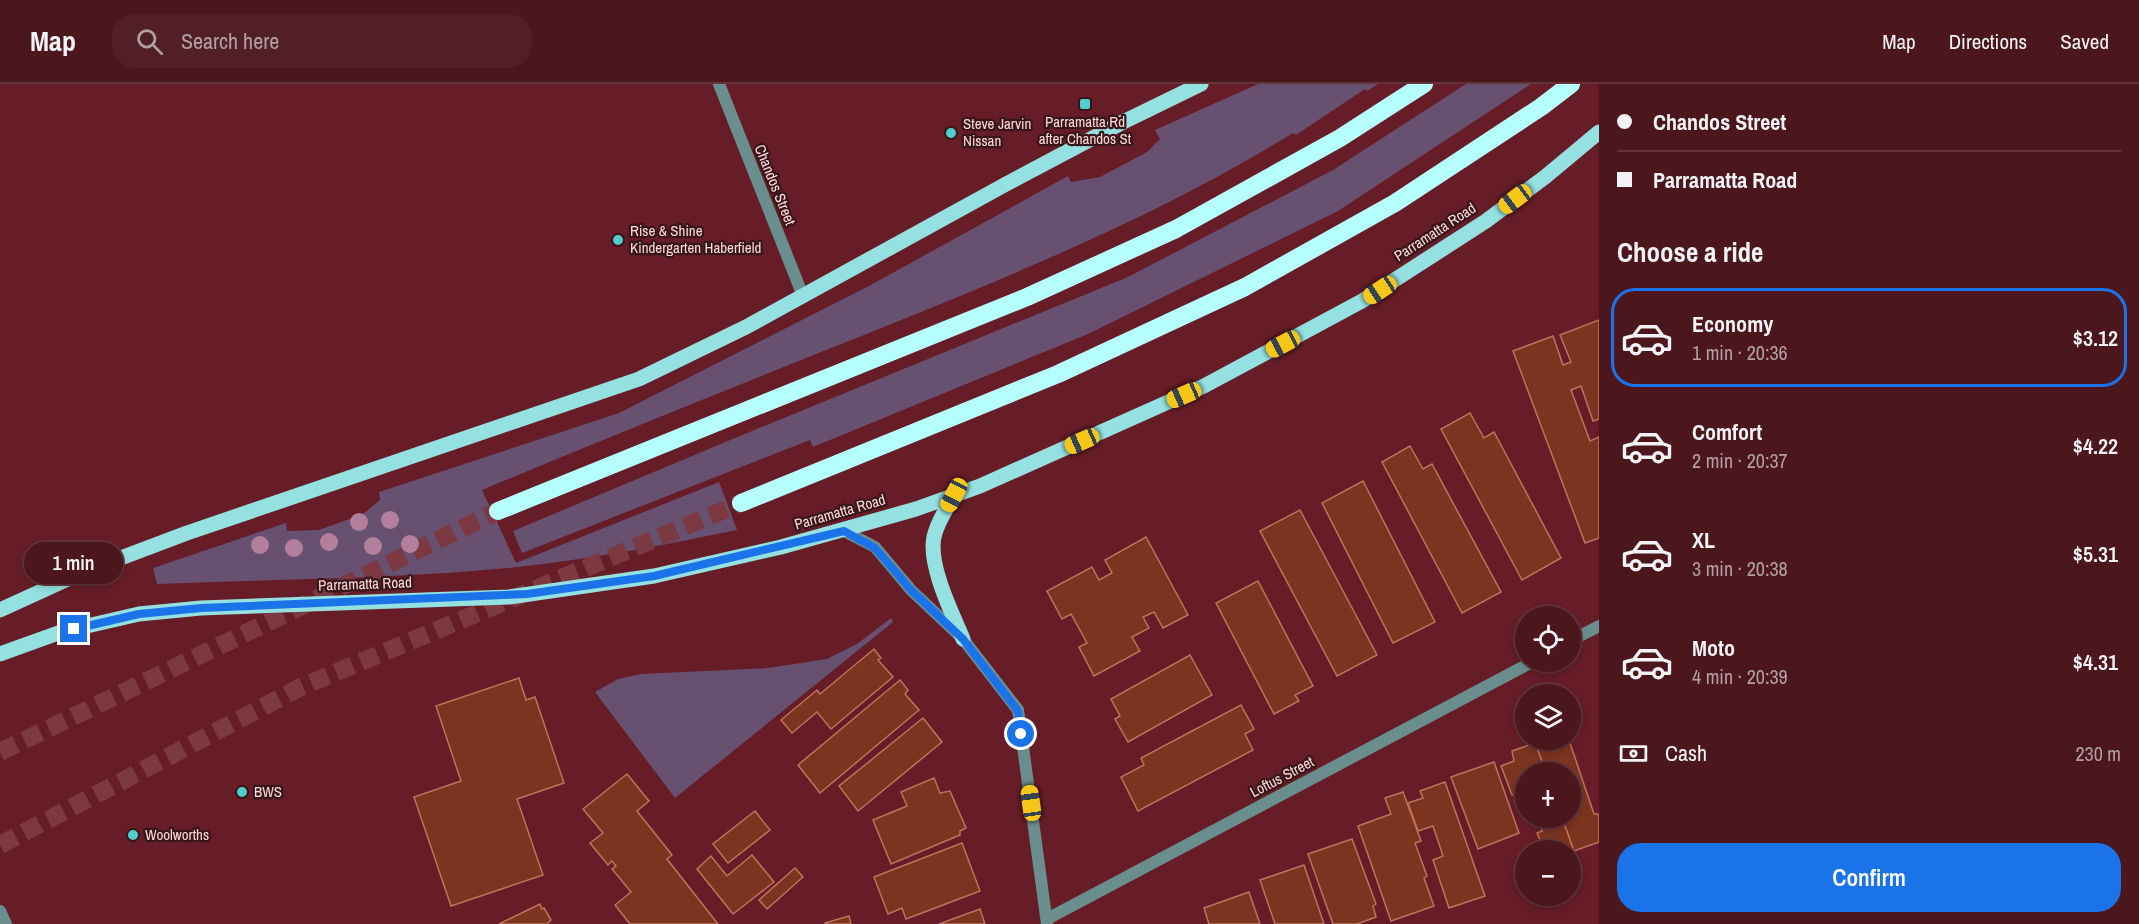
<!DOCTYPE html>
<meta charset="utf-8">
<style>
body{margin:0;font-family:"Archivo Narrow",sans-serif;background:#531f26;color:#f1f3f6;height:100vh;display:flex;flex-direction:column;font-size:22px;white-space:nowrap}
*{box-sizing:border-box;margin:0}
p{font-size:20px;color:#b29fa4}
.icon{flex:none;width:33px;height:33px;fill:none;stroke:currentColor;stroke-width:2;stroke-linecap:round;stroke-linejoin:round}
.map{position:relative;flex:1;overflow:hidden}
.sheet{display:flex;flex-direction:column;background:#4c161d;width:540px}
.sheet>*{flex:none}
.banner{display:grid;align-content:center;height:132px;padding:0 18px;background:#4c161d}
.fabs{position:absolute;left:1515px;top:522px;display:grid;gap:12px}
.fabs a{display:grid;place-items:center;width:66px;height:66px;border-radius:50%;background:#4c161d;box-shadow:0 3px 9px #0003,0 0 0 2px #63353b;font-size:30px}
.end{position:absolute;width:27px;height:27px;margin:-14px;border:8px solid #1a73e8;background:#fff;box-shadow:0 0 0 3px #fff}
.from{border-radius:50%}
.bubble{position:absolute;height:42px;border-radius:21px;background:#4c161d;box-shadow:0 3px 9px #0003,0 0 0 2px #63353b;font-size:20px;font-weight:600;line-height:42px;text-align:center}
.car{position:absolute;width:18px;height:36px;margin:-18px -9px;border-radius:8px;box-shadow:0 0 4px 2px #0007;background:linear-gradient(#f5c518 24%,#345 0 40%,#f5c518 0 76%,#345 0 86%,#f5c518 0)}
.banner b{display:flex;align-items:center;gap:21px;height:57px;font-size:22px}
.banner b+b{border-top:2px solid #63353b}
.banner i{width:15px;height:15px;background:#f1f3f6}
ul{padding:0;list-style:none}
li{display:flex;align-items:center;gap:18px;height:99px;margin:0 12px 9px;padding:0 6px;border:3px solid transparent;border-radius:24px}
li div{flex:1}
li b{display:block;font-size:22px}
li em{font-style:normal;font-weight:600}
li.on{border-color:#1a73e8}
li>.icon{width:54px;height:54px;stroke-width:1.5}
h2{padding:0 18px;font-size:27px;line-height:72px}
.pay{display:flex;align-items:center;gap:15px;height:66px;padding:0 18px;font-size:22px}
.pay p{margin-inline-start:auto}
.primary-button{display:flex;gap:12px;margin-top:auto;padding:12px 18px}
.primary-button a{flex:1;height:69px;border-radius:24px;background:#1a73e8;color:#fff;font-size:24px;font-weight:600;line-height:69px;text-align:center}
header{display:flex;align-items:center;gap:36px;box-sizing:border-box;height:84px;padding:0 30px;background:#4c161d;border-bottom:2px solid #63353b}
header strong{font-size:28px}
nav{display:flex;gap:33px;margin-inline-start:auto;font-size:21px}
.search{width:420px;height:54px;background:#531f26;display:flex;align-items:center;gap:15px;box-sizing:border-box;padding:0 21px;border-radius:24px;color:#b29fa4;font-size:22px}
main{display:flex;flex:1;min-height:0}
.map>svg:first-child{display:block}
.green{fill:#675070}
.building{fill:#7b3420;stroke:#c0725c;stroke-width:1.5}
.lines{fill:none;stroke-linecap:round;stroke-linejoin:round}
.motorway-tunnel{stroke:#7d3942;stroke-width:18;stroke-dasharray:18 9;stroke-linecap:butt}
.minor{stroke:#6a8e8e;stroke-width:12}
.tertiary{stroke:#6a8e8e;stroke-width:12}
.primary{stroke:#95e1e1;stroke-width:15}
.motorway{stroke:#b6fefe;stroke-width:18}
.tree{fill:#b27f9d}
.route{stroke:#1a73e8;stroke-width:8}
.poi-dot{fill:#52cdce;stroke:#371619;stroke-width:2}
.labels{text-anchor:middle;stroke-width:4.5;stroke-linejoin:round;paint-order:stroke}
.poi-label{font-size:15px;fill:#fed8d9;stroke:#371619;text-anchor:start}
.street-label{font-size:15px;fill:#fed8d9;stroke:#371619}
</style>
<header>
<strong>Map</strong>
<div class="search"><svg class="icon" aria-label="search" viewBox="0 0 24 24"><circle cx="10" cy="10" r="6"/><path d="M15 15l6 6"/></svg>Search here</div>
<nav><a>Map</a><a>Directions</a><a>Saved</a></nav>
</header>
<main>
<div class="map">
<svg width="1599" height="840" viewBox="0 0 1599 840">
<rect width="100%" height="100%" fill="#661d27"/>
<g class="green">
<path d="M1258 0H1378L1367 7 1365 5 1296 51 1293 49C1158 132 1011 192 864 251 736 302 609 353 482 406L516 479 719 398 737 446C664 461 591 475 517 483 398 495 277 495 157 500L153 484 286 439 287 447 319 446 363 430 380 416 379 408 619 329 869 202 1068 92 1071 98 1100 93 1147 68 1160 55 1155 46Z"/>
<path d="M1466 0H1531L1338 127 1088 250 813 363 810 356 522 469 513 447 735 354 1128 193 1333 86Z"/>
<path d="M891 534 893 538 675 714 595 608 618 595 641 590 768 584 827 575 857 560Z"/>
</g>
<g class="building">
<path d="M1599 236V335L1593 337 1581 302 1571 306 1590 357 1599 353V454L1585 459 1513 267 1553 252 1563 281 1571 278 1560 251Z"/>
<path d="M1470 329 1484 354 1494 348 1561 474 1522 496 1441 345Z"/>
<path d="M1410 362 1423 385 1432 380 1501 508 1462 529 1382 378Z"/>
<path d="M1363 397 1435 538 1393 559 1322 419Z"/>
<path d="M1300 426 1377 571 1337 592 1260 447Z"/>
<path d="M1146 453 1188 531 1163 544 1154 528 1143 533 1149 544 1132 553 1140 567 1094 592 1079 563 1087 559 1071 530 1062 535 1047 507 1092 483 1099 496 1112 489 1105 476Z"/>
<path d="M1258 497 1313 602 1295 611 1299 617 1274 630 1216 519Z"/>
<path d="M874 565 881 574 878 576 893 593 831 645 817 628 792 649 781 636 817 606 820 610Z"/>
<path d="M1190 571 1212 611 1128 658 1115 635 1120 632 1111 615Z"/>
<path d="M519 594 526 616 535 613 564 699 517 715 543 791 451 822 414 713 461 697 436 622Z"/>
<path d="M900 596 908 606 905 610 919 626 820 709 798 681Z"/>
<path d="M1241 621 1254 645 1245 650 1253 666 1138 727 1121 693 1144 681 1141 674Z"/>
<path d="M923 634 942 658 858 727 839 702Z"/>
<path d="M1543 656H1569L1594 730H1598L1599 734V758L1574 767 1562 734H1570V688H1546L1535 659Z"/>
<path d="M1535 659 1546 688H1526V706L1512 711 1501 682 1514 677 1512 667Z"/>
<path d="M1494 678 1519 749 1478 765 1451 693Z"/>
<path d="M627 690 649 717 637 727 672 771 667 775 718 840H630L615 821 631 808 612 785 616 782 612 777 608 781 590 759 603 749 583 725Z"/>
<path d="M934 694 940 709 950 707 966 744 960 747V751L891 780 873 736 907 722 901 708Z"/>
<path d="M1445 698 1485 812 1449 824 1433 776 1443 772 1433 742 1418 747 1408 719 1423 714 1420 707Z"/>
<path d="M1403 708 1421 757 1415 759 1427 792 1424 794 1434 822 1391 837 1358 742 1391 730 1385 714Z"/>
<path d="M755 727 770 746 728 779 713 760Z"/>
<path d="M1536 734H1562L1574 767 1544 766 1537 749 1542 747Z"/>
<path d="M1352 755 1376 820 1373 822 1376 833 1357 840H1333L1308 770Z"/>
<path d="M962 759 980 807 906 835 902 824 888 830 874 793Z"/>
<path d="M752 771 774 798 733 830 697 785 711 772 727 792Z"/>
<path d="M1304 781 1324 840H1275L1260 796Z"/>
<path d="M795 784 803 793 767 825 759 816Z"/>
<path d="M1249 808 1260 840H1209L1204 824Z"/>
<path d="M540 820 542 825 544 824 551 836 547 840H499Z"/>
<path d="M980 825 985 840H939Z"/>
<path d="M849 832 851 840H825V839Z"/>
</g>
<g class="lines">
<g class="motorway-tunnel">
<path d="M0 668 498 427"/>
<path d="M0 761 301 603 741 419"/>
</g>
<g class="minor">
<path d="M719 0 803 212"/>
<path d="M844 447 875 463 911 506 963 555 1018 626 1047 840"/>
<path d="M1570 557 1599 542"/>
<path d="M1047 835 1532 578"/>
</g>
<path class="tertiary" d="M0 827 6 840"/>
<g class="primary">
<path d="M954 411C947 424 937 438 934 453 928 481 952 529 963 555"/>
<path d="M0 526 81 489 187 449 639 295 746 243 1008 99 1123 38 1201 0"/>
<path d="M0 570 61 548 139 530 201 524 509 513 654 492 781 463 916 425 980 402 1204 302 1362 217 1486 137 1545 93 1599 48"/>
</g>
<g class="motorway">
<path d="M741 419 1058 290 1245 203 1395 119 1541 23 1571 0"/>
<path d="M498 427 1027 213 1176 145 1340 54 1424 0"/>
</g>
</g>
<g class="tree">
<circle cx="390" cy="436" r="9"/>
<circle cx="359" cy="438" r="9"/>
<circle cx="329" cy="458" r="9"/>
<circle cx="410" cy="460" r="9"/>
<circle cx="260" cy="461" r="9"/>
<circle cx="373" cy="462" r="9"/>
<circle cx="294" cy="464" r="9"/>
</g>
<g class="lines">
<path class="route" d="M74 545 139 530 201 524 527 510 654 492 844 447 875 464 911 506 963 555 1018 627 1021 650"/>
</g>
<g class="poi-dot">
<rect x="1079" y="14" width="12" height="12" rx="3"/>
<circle cx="951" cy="49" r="6"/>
<circle cx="618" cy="156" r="6"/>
<circle cx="242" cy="708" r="6"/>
<circle cx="133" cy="751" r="6"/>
</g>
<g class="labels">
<g class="poi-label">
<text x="1085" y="43" text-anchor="middle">Parramatta Rd<tspan x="1085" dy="17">after Chandos St</tspan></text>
<text x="963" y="45">Steve Jarvin<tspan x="963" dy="17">Nissan</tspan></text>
<text x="630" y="152">Rise &amp; Shine<tspan x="630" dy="17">Kindergarten Haberfield</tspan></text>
<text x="254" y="713">BWS</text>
<text x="145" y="756">Woolworths</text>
</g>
<g class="street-label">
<text transform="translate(775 101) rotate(68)" y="5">Chandos Street</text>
<text transform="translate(1435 148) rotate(-33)" y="5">Parramatta Road</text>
<text transform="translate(840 428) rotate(-16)" y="5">Parramatta Road</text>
<text transform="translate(365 500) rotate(-2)" y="5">Parramatta Road</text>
<text transform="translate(1282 693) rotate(-28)" y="5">Loftus Street</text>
</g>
</g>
</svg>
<div class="fabs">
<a><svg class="icon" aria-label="locate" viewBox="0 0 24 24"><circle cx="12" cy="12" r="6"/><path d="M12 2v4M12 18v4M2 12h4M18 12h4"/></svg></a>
<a><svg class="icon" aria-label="layers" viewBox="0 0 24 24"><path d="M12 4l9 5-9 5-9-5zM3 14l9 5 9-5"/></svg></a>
<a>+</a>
<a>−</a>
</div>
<i class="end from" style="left:1021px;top:650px"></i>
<i class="end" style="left:74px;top:545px"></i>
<div class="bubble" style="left:24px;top:458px;width:99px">1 min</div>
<i class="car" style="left:1515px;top:115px;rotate:233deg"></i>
<i class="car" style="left:1380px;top:206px;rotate:237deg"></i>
<i class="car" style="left:1283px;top:260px;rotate:242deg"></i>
<i class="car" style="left:1184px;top:311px;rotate:246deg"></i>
<i class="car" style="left:1082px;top:357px;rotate:246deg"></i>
<i class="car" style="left:954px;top:411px;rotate:208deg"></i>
<i class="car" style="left:1031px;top:719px;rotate:352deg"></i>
</div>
<section class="sheet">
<div class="banner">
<b><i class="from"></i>Chandos Street</b>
<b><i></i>Parramatta Road</b>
</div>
<h2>Choose a ride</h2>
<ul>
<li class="on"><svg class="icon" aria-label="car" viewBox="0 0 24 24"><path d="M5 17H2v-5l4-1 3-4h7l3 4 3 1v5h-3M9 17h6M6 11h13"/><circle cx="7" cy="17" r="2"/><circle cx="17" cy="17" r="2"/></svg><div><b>Economy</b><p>1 min · 20:36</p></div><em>$3.12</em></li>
<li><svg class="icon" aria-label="car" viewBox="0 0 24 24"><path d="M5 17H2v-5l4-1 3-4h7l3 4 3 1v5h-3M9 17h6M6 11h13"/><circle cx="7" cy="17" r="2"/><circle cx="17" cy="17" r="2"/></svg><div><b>Comfort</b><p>2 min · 20:37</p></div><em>$4.22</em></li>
<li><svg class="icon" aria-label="car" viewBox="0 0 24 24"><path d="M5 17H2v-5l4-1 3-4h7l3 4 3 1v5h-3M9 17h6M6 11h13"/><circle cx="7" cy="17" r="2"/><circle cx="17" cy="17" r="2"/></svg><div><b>XL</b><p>3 min · 20:38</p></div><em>$5.31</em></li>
<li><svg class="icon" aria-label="car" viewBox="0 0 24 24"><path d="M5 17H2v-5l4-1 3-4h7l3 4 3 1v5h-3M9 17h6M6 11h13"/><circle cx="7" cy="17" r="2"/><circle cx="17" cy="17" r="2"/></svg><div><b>Moto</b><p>4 min · 20:39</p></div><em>$4.31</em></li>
</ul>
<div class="pay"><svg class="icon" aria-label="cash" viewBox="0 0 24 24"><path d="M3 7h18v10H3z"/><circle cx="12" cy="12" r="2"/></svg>Cash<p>230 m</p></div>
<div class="primary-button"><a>Confirm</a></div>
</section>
</main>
